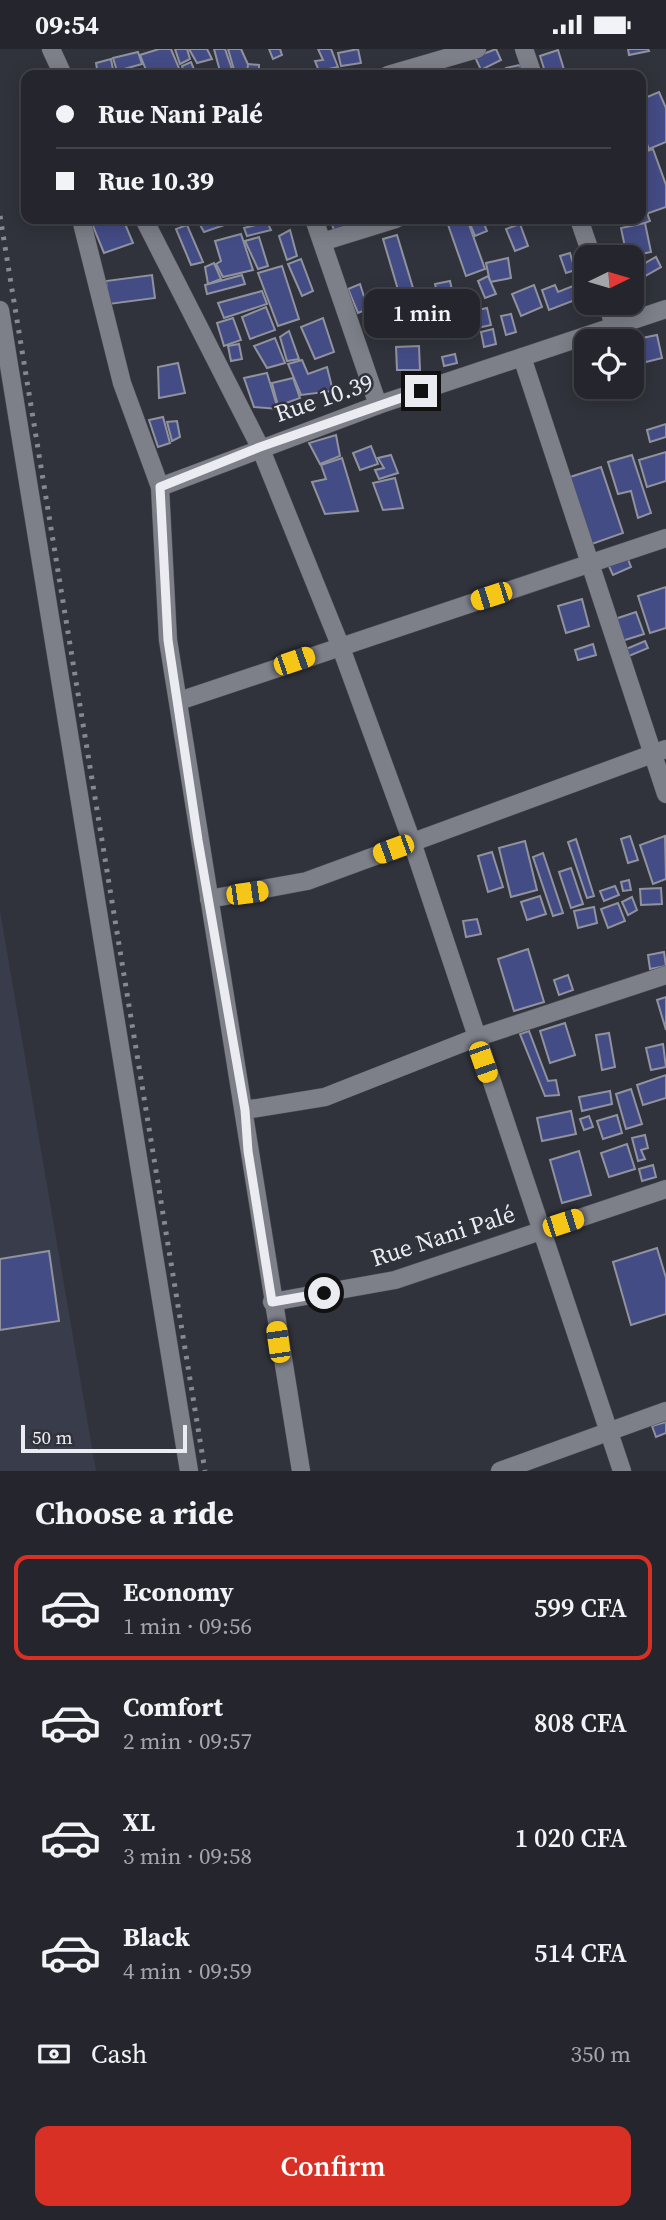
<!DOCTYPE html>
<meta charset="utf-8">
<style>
body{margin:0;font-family:"Source Serif 4",serif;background:#313239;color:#f1f3f6;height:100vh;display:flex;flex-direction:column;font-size:26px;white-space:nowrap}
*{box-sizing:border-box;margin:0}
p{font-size:23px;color:#a3a5aa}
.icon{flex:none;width:38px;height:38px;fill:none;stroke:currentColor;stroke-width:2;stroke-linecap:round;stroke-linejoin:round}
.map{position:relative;height:1422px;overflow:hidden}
.details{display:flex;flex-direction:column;background:#25262d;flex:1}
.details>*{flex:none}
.guide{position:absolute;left:21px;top:21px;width:625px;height:154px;border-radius:14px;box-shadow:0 4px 18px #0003,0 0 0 2px #424349;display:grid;align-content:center;height:154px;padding:0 35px;background:#25262d}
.needle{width:46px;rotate:85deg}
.fabs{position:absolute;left:574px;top:196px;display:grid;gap:14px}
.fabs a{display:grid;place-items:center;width:70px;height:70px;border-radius:14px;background:#25262d;box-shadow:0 4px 18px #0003,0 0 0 2px #424349;font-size:35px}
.scale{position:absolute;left:21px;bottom:18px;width:166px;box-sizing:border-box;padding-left:7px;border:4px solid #ebecf2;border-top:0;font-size:19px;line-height:24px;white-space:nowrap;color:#ebecf2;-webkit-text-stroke:5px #31333c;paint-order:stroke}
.end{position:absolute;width:32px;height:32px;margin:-16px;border:9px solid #ebecf2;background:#111;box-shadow:0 0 0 4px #111}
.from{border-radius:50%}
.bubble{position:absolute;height:49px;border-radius:14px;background:#25262d;box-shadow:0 4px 18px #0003,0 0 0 2px #424349;font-size:23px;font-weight:600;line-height:49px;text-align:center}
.car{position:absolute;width:21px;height:42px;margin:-21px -10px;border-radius:9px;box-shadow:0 0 5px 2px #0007;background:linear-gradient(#f5c518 24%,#345 0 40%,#f5c518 0 76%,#345 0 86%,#f5c518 0)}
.guide b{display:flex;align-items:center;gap:24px;height:66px;font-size:26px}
.guide b+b{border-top:2px solid #424349}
.guide i{width:18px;height:18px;background:#f1f3f6}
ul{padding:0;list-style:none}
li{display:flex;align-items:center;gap:21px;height:105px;margin:0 14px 10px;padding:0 21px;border:4px solid transparent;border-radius:14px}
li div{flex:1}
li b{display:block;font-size:26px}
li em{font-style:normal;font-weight:600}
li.on{border-color:#d93025}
li>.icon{width:63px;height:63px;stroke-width:1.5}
h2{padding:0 35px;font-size:32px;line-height:84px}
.pay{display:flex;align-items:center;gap:18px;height:77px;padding:0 35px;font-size:26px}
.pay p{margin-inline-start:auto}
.cta{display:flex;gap:14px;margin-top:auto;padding:14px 35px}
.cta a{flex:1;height:80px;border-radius:14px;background:#d93025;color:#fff;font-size:28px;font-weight:600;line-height:80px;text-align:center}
.status{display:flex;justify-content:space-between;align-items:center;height:49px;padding:0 35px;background:#25262d;direction:ltr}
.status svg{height:19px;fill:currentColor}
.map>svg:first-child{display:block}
.built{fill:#393c4b}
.building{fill:#444c86;stroke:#90939d;stroke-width:2}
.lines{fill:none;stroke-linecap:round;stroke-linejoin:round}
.minor-casing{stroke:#505159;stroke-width:19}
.minor{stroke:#7d7f89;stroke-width:18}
.rail{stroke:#878990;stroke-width:5;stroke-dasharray:3.5 7;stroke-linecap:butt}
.route{stroke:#ebecf2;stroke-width:9}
.labels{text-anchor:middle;stroke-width:5;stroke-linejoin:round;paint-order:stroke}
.street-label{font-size:24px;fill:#ebecf2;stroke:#31333c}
</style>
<div class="status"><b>09:54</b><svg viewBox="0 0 49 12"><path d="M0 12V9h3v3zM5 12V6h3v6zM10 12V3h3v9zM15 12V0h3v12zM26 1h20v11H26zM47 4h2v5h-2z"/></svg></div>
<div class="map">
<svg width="666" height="1422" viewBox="0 0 666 1422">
<rect width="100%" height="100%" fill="#31333c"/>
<path class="built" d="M0 862 96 1422H0Z"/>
<g class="building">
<path d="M159 0H171L181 24 148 26 140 6Z"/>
<path d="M175 0H187L190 10 180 15Z"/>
<path d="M189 0H207L212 10 197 14Z"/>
<path d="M214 0H225L234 26H221Z"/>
<path d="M228 0H241L251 22 235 24Z"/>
<path d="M269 0H280L282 6 273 10Z"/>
<path d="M318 0H331L338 18 319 22 315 12 323 11Z"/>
<path d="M358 0 361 14 341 17 338 4Z"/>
<path d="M496 0 501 11 481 21 475 8Z"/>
<path d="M628 0H648L649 2 629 6Z"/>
<path d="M558 1 565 24 546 26 540 7Z"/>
<path d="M138 3 142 15 117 22 113 9Z"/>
<path d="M111 10 114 26H98L96 14Z"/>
<path d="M191 13 196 25 184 26 182 17Z"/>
<path d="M248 15 259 16V26H247Z"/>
<path d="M520 16 523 26H508L506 19Z"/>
<path d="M659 43 666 59V93L649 100 640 79V51Z"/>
<path d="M653 100 666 136V158L646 165 640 148V104Z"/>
<path d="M640 145 650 172 630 180 626 170H640Z"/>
<path d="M90 170H123L133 194 104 204Z"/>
<path d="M205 170H239V171L204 183 198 172Z"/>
<path d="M330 170H357L358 174 334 181Z"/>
<path d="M446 170H467L485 220 466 227Z"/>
<path d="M468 170H482L487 182 475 187Z"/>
<path d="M267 173 271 181 247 187 244 179Z"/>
<path d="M645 174 651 203 627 208 621 179Z"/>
<path d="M520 175 528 197 515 202 506 180Z"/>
<path d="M187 176 203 213 191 216 176 180Z"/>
<path d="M290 181 297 207 287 211 279 187Z"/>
<path d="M241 185 253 221 223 228 216 215 221 212 215 192Z"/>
<path d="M397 186 413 239 399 244 383 190Z"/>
<path d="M259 188 268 217 258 220 245 192Z"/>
<path d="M617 197 620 208H606L604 200Z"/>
<path d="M570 204 575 221 566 224 560 207Z"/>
<path d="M656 208 661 218 638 231 633 221Z"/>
<path d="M508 209 511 229 490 233 486 214Z"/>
<path d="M301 210 313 242 302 247 288 215Z"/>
<path d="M214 214 221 230 208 235 205 218Z"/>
<path d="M282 217 299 270 278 277 258 224Z"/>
<path d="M152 226 155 249 109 255 106 232Z"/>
<path d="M242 226 245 235 207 245 205 236Z"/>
<path d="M488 227 496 245 485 249 478 232Z"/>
<path d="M450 232 455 254 440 257 435 235Z"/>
<path d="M360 235 368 260 358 264 348 240Z"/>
<path d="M578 235 583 248 549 261 542 241 555 236 558 243Z"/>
<path d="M534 236 542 258 521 267 512 245Z"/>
<path d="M262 242 267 255 224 269 218 254Z"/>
<path d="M423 252 429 270 417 275 410 257Z"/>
<path d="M404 255 412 274 398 280 390 261Z"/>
<path d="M266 258 275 281 250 290 242 268Z"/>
<path d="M487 259 491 276 468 281 465 264Z"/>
<path d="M461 264 468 286 456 290 448 268Z"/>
<path d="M511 265 516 283 506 286 501 267Z"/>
<path d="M233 269 241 291 224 297 217 274Z"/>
<path d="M323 269 334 303 315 310 301 278Z"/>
<path d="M493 280 496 295 484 298 481 283Z"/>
<path d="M289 282 299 310 287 312 280 288Z"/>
<path d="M657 286 662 309 642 314 637 290Z"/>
<path d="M275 289 285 314 267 319 254 297Z"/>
<path d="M239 295 242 310 231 312 228 297Z"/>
<path d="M419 297 420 321H397L396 298Z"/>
<path d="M455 305 457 314 444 317 442 308Z"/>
<path d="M302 311 308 325 327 318 333 342 301 346 288 315Z"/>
<path d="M178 314 185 344 159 349 158 318Z"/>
<path d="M267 324 278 360 254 358 244 329Z"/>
<path d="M293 329 300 349 278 357 272 334Z"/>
<path d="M163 368 170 394 158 398 149 371Z"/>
<path d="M177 372 180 388 172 392 167 373Z"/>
<path d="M666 375V388L650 393 647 381Z"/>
<path d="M336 386 340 407 320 415 309 394Z"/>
<path d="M371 397 378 415 360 421 353 404Z"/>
<path d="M666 403V432L647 438 639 411Z"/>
<path d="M391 406 398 424 379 430 375 421 384 419 378 409Z"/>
<path d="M632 406 651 464 638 469 631 442 618 445 608 413Z"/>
<path d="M342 409 358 462 325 465 312 433 326 430 321 416Z"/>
<path d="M601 418 623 484 589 496 567 429Z"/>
<path d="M395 429 403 459 383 461 373 434Z"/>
<path d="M626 505 631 518 613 526 607 513Z"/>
<path d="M666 538V579L650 584 638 547Z"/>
<path d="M582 550 589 577 566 584 558 557Z"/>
<path d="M636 563 644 585 622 592 615 570Z"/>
<path d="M645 592 648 599 629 607 626 600Z"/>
<path d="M593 595 596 606 578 611 575 601Z"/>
<path d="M630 787 638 811 628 814 621 790Z"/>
<path d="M665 787 666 830 653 835 640 796Z"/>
<path d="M576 790 594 847 587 849 568 793Z"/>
<path d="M525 792 537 841 511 848 499 799Z"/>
<path d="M492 803 503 838 488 843 478 807Z"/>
<path d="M543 804 563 864 553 867 533 808Z"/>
<path d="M571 819 583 855 571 859 559 823Z"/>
<path d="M629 831 631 841 623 842 621 833Z"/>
<path d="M615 837 619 846 604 852 600 842Z"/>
<path d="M661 839 662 855 641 856 640 840Z"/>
<path d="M540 847 546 865 527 871 521 853Z"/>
<path d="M632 848 637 861 628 866 622 853Z"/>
<path d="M618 854 625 872 608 879 601 860Z"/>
<path d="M594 858 597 874 578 879 574 862Z"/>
<path d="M477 870 481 885 466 888 463 872Z"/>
<path d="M528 900 544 953 514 962 498 910Z"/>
<path d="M664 903 666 917 650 920 648 906Z"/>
<path d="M568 926 573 941 559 946 554 931Z"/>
<path d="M666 948V981L657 951Z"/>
<path d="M565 974 575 1006 550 1014 540 982Z"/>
<path d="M529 982 548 1032 556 1031 559 1046 545 1047 520 985Z"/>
<path d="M609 984 615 1018 602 1021 596 986Z"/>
<path d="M663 995 666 1018 651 1021 646 999Z"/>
<path d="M666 1026V1049L643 1056 637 1036Z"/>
<path d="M631 1040 642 1075 626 1080 616 1045Z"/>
<path d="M610 1042 612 1055 582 1062 579 1048Z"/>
<path d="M571 1062 576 1085 542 1092 537 1069Z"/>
<path d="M617 1066 622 1084 603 1090 597 1072Z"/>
<path d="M589 1067 593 1078 584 1081 580 1070Z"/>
<path d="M645 1086 648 1099 641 1101 645 1110 638 1112 632 1089Z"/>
<path d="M627 1095 635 1120 609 1128 601 1104Z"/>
<path d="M579 1102 591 1146 562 1154 550 1111Z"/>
<path d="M653 1116 656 1128 642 1132 639 1120Z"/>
<path d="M657 1199 666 1229V1265L631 1276 613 1213Z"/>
<path d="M49 1202 59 1272 0 1281V1210Z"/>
<path d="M666 1373V1384L656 1388 652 1377Z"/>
</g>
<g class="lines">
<defs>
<g id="minor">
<path d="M51 0 63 26"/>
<path d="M524 0 533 26"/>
<path d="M388 26 477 0"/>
<path d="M81 170 122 334 160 438 168 591 301 1422"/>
<path d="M144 170 260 398 340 596 412 793 622 1422"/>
<path d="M314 170 378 356"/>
<path d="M579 170 592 208"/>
<path d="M322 193 396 170"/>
<path d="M607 254 614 277"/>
<path d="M0 261 189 1422"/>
<path d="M522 308 666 745"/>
<path d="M160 438 378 356 666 260"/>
<path d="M179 652 666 489"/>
<path d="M209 850 307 832 666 700"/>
<path d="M245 1061 325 1048 475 989 666 926"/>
<path d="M272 1253 395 1231 666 1140"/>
<path d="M500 1422 666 1362"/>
</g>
</defs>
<use href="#minor" class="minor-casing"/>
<use href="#minor" class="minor"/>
<path class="rail" d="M0 167 205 1422"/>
</g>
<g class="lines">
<path class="route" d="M324 1244 272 1253 248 1102 245 1061 198 791 168 591 160 438 260 398 421 342"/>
</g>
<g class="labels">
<g class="street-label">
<text transform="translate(324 349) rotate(-19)" y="8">Rue 10.39</text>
<text transform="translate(443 1187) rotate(-18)" y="8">Rue Nani Palé</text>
</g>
</g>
</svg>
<div class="fabs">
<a><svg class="needle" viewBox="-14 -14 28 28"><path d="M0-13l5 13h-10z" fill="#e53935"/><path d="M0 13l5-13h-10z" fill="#a3a5aa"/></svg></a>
<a><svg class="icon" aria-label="locate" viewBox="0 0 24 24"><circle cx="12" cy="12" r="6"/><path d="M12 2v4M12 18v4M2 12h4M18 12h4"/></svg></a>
</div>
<div class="scale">50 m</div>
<i class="end from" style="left:324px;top:1244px"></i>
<i class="end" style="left:421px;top:342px"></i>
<div class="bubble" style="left:364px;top:240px;width:116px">1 min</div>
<i class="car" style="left:491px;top:547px;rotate:252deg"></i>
<i class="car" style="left:294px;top:612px;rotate:71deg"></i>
<i class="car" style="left:393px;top:800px;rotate:250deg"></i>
<i class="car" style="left:247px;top:844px;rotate:82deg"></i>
<i class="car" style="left:483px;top:1013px;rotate:161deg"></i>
<i class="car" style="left:563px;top:1174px;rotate:72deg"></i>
<i class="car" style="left:278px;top:1293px;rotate:352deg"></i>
<div class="guide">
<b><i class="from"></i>Rue Nani Palé</b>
<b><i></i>Rue 10.39</b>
</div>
</div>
<section class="details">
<h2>Choose a ride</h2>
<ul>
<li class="on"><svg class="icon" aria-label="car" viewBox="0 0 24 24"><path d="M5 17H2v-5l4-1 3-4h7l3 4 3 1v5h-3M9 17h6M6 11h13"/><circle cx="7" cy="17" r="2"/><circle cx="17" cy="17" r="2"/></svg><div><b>Economy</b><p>1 min · 09:56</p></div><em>599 CFA</em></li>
<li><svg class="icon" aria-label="car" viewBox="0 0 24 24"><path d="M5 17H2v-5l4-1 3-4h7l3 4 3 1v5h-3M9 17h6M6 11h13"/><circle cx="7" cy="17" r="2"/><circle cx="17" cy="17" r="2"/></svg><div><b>Comfort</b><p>2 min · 09:57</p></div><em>808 CFA</em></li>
<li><svg class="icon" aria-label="car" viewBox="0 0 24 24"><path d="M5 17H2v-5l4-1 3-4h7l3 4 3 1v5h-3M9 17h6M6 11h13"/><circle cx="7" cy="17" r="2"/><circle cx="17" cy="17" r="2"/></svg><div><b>XL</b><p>3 min · 09:58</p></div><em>1 020 CFA</em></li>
<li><svg class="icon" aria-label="car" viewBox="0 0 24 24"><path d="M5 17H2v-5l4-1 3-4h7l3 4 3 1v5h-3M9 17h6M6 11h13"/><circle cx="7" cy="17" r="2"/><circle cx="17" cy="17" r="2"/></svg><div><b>Black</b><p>4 min · 09:59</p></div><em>514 CFA</em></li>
</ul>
<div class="pay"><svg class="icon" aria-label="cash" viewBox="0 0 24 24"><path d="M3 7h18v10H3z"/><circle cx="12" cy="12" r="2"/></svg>Cash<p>350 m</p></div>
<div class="cta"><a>Confirm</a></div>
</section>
